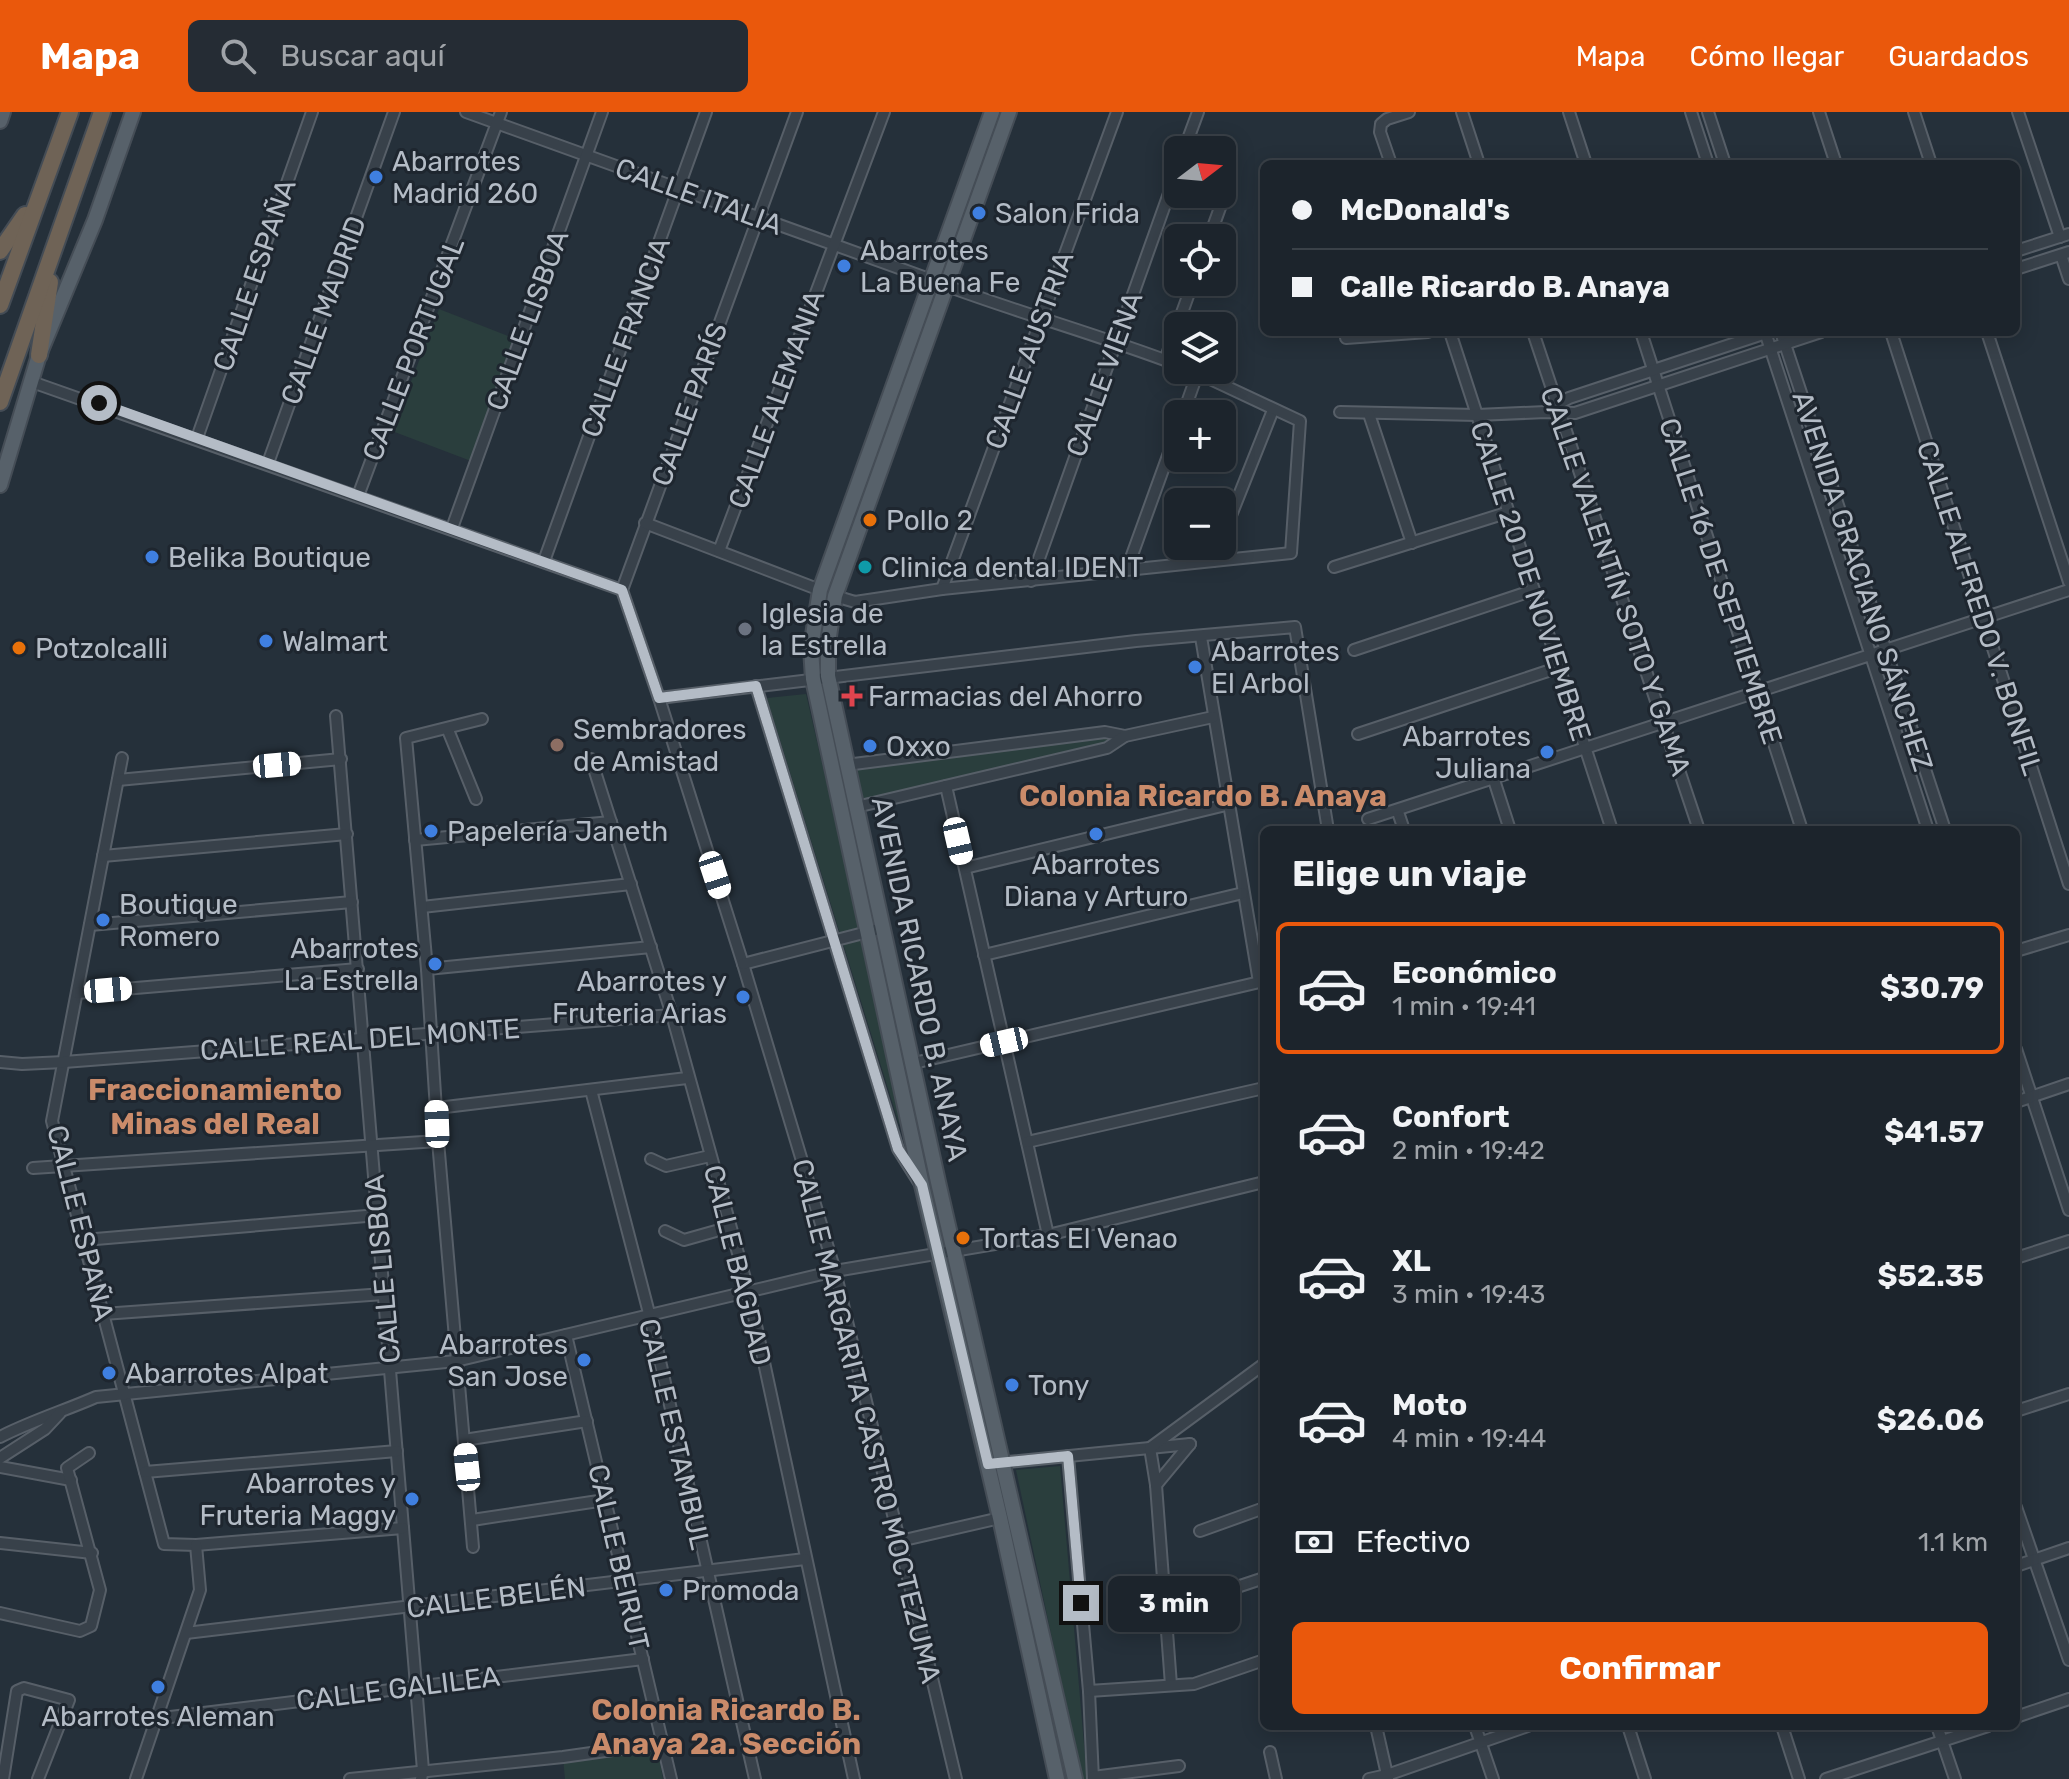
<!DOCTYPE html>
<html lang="es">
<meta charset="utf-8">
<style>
body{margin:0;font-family:Rubik,sans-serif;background:#252c34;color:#f1f3f6;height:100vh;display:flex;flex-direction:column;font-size:30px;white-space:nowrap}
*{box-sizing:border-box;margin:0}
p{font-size:26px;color:#a0a4a9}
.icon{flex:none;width:44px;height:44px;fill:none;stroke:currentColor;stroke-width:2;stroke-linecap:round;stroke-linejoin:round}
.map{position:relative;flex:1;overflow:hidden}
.details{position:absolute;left:1260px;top:714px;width:760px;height:904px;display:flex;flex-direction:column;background:#1c242c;border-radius:12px;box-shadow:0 4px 20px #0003,0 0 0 2px #3a4148}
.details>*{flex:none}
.guide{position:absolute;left:1260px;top:48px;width:760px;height:176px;border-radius:12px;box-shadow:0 4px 20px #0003,0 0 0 2px #3a4148;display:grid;align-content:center;height:176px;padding:0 32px;background:#1c242c}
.needle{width:52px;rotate:74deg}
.fabs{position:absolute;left:1164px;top:24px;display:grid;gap:16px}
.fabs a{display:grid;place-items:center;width:72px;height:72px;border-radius:12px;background:#1c242c;box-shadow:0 4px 20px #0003,0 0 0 2px #3a4148;font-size:40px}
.end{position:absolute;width:36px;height:36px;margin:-18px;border:10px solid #b4bcc6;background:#111;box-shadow:0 0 0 4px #111}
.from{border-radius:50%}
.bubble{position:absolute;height:56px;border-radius:12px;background:#1c242c;box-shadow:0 4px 20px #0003,0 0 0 2px #3a4148;font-size:26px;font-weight:700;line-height:56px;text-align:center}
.car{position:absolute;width:24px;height:48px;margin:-24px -12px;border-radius:10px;box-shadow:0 0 6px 2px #0007;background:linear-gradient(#fff 24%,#345 0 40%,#fff 0 76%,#345 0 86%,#fff 0)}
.guide b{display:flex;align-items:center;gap:28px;height:76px;font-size:30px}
.guide b+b{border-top:2px solid #3a4148}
.guide i{width:20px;height:20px;background:#f1f3f6}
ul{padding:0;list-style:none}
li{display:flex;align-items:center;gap:24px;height:132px;margin:0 16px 12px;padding:0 16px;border:4px solid transparent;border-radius:12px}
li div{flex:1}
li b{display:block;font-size:30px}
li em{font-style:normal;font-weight:700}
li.active{border-color:#ea580c}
li>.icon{width:72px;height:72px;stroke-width:1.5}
h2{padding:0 32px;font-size:36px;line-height:96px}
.pay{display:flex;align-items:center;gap:20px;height:88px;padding:0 32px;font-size:30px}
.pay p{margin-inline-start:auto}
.action{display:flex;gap:16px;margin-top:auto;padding:16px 32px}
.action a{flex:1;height:92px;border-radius:12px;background:#ea580c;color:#fff;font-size:32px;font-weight:700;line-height:92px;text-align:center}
header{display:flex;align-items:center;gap:48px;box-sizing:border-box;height:112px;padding:0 40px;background:#ea580c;color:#fff}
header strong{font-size:38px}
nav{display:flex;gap:44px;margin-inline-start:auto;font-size:28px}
.search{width:560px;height:72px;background:#252c34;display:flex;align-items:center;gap:20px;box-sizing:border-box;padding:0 28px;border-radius:12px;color:#a0a4a9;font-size:30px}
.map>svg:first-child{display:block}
.green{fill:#2a3e3d}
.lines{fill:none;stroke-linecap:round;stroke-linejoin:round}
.minor-casing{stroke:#575f68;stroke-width:14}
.major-casing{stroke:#454d56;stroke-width:18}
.highway-casing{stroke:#444c55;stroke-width:20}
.minor{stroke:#38414a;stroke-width:10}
.major{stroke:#57616a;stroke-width:14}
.highway{stroke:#6f6356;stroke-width:16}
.route{stroke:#b4bcc6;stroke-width:10}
.shop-dot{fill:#3f7fe0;stroke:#1e262f;stroke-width:3}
.food-dot{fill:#e8710a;stroke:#1e262f;stroke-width:3}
.culture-dot{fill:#0f9aa8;stroke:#1e262f;stroke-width:3}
.worship-dot{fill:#6b7280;stroke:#1e262f;stroke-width:3}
.health-dot{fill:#e0444e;stroke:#1e262f;stroke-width:3}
.education-dot{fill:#8d6e63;stroke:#1e262f;stroke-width:3}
.labels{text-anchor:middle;stroke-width:6;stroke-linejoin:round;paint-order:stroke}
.poi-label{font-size:28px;fill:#b4bcc6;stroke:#1e262f;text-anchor:start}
.street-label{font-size:28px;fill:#b4bcc6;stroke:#1e262f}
.neighbourhood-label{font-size:30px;font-weight:bold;fill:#ca8b6a;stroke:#1e262f}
</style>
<header>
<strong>Mapa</strong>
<div class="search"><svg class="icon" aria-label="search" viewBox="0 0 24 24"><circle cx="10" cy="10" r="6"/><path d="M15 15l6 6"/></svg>Buscar aquí</div>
<nav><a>Mapa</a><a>Cómo llegar</a><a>Guardados</a></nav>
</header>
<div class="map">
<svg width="2069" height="1667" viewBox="0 0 2069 1667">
<rect width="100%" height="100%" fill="#25303a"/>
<g class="green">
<path d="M439 197 513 226 471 349 392 319Z"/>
<path d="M806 582 905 1010 899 1012 767 586Z"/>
<path d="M1106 624 1110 629 1107 632 864 688 855 655Z"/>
<path d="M1060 1354 1087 1667H1082L1016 1358Z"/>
<path d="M657 1633 663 1667H565L563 1646Z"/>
</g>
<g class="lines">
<defs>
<g id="minor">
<path d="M466 0 932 168"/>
<path d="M797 0 622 478 659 586 743 852 835 1159 956 1667"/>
<path d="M1462 0 1479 52"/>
<path d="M1569 0 1586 52"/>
<path d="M1691 0 1708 52"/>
<path d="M1708 0 1725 52"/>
<path d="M1819 0 1836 52"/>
<path d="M1914 0 1931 52"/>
<path d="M2018 0 2060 125"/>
<path d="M1184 38 1198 0"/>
<path d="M1391 52 1380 20 1381 12 1387 7 1409 0"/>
<path d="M1209 126 1221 93"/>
<path d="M2016 139 2069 122"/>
<path d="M2061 143 2069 167"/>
<path d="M2016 157 2069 140"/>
<path d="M947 174C1023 202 1102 224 1178 253"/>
<path d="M1450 220 1612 718"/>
<path d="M1533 220 1699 718"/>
<path d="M1641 220 1802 718"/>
<path d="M1765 220 1928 718"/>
<path d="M1781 220 1945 718"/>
<path d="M1891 220 2069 772"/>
<path d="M1987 220 2069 470"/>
<path d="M1346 226 1428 220"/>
<path d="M1165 248 1193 170"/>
<path d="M32 270 622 478"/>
<path d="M1554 294 1569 286 1769 220"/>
<path d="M1340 300 1477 303 1546 300 1575 301 1821 220"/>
<path d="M1183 302 1198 260"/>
<path d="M1369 302 1412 431"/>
<path d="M197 326 312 0"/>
<path d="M268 351 394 0"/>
<path d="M358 384 501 0"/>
<path d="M645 411 820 478"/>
<path d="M452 416 602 0"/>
<path d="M1222 426 1273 298"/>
<path d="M719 439 884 0"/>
<path d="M544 449 706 0"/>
<path d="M1213 449 1219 434"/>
<path d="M1334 455 1509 400"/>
<path d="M1127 457 1178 316"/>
<path d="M1031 469 1178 56"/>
<path d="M942 477 1117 0"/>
<path d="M835 484 855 490 942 477 1291 441 1300 309 1191 258"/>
<path d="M1201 525 1259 870"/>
<path d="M1354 538 1534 478"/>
<path d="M756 574 898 1037 920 1072"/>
<path d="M659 586 1136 529 1295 515 1328 718"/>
<path d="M336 604 423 1658 421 1667"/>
<path d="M448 618 476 687"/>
<path d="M1358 622 1560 555"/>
<path d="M122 646 52 1009 164 1432 196 1433 403 1416"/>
<path d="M591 647 672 903 749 1181 854 1667"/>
<path d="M846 653 1105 620 1125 624"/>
<path d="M118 668 341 647"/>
<path d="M1494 668 1510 718"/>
<path d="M946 674 1048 1123"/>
<path d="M856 695 1107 636 1125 624 1213 605"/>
<path d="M1398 700 1404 718"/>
<path d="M1368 707 2069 478"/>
<path d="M415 728 611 710"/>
<path d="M103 744 347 722"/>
<path d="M965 756 1230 692"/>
<path d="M422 795 631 772"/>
<path d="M90 813 352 790"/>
<path d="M2016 839 2069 823"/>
<path d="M984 843 1243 781"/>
<path d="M743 852 883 816"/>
<path d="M427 857 651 835"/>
<path d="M77 881 358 857"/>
<path d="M2016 937 2069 1098"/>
<path d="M0 950 22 952 64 950C266 934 469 920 672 903"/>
<path d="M914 951 1264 869"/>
<path d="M591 978 650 1205 755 1667"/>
<path d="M2016 990 2069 972"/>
<path d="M437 996 687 966"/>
<path d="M1027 1030 1264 976"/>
<path d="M651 1047 666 1054 710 1044"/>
<path d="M33 1056 438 1029"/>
<path d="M665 1119 684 1128 730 1115"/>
<path d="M84 1128 378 1103"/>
<path d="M2016 1146 2069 1129"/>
<path d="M103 1202 384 1182"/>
<path d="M566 1223 671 1667"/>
<path d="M2016 1299 2069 1282"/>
<path d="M0 1325C31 1309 64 1299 96 1285L456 1249 835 1159 1048 1123 1264 1070"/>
<path d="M464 1328 587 1309"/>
<path d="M1068 1344 1089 1579 1093 1667"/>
<path d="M0 1346 45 1317 60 1301"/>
<path d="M998 1351 1190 1332"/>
<path d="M0 1355 71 1368"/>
<path d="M145 1360 397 1339"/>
<path d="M1156 1373 1190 1332"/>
<path d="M2016 1395 2069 1548"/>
<path d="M472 1408 605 1388"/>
<path d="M1200 1419 1264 1396"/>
<path d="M900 1429 1000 1406"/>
<path d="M0 1431 92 1441"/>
<path d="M473 1435 438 1029 427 857 406 626 482 607"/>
<path d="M2016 1454 2069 1436"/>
<path d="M1204 1486 1264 1466"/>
<path d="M0 1501 80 1519 91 1514 100 1478 67 1356 89 1341"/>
<path d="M186 1521 805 1447"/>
<path d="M1171 1573 1156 1373 1150 1336 1264 1252"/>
<path d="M1089 1579 1194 1572 1264 1548"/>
<path d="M2016 1605 2069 1587"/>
<path d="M154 1607 643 1547"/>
<path d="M1376 1614 1388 1667"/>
<path d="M1475 1614 1493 1667"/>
<path d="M1628 1614 1645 1667"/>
<path d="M1782 1614 1799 1667"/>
<path d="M1937 1614 1955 1667"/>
<path d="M1270 1640 1276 1667"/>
<path d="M1093 1665 1179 1654"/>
<path d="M3 1667 17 1579 24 1576 69 1588 38 1667"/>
<path d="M136 1667 200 1478 196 1433"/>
<path d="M350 1667 563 1645 662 1631"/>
<path d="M1369 1667 1387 1663 1528 1614"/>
<path d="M1826 1667 1988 1614"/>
</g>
<g id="major">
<path d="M992 0 820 478 811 536 813 567 922 1073 1000 1406 1057 1667"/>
<path d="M1009 0 835 484 828 531V564L938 1070 1075 1667"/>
<path d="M0 9 3 0"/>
<path d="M0 373 39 243 95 108 133 0"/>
</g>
<g id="highway">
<path d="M0 139 25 103"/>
<path d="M0 193 70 0"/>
<path d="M39 243 50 170"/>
<path d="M0 290 102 0"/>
</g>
</defs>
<use href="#minor" class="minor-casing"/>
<use href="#major" class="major-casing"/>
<use href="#highway" class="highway-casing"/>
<use href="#minor" class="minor"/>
<use href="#major" class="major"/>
<use href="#highway" class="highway"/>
</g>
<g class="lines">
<path class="route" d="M99 291 622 478 659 586 756 574 898 1037 922 1073 988 1352 1068 1344 1081 1491"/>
</g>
<g class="shop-dot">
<circle cx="376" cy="65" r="8"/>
<circle cx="979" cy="101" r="8"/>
<circle cx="844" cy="154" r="8"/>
<circle cx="152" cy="445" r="8"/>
<circle cx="266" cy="529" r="8"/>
<circle cx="1195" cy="555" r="8"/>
<circle cx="870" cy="634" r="8"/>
<circle cx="1547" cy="640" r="8"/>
<circle cx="431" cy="719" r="8"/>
<circle cx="1096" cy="722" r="8"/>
<circle cx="103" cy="808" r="8"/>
<circle cx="435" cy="852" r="8"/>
<circle cx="743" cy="885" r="8"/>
<circle cx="584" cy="1248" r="8"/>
<circle cx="109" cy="1261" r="8"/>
<circle cx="1012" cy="1273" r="8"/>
<circle cx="412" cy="1387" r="8"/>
<circle cx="666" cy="1478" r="8"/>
<circle cx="158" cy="1575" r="8"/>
</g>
<g class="food-dot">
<circle cx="870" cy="408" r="8"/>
<circle cx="19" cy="536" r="8"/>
<circle cx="963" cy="1126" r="8"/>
</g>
<circle class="culture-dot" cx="865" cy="455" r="8"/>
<circle class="worship-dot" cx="745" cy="517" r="8"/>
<path class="health-dot" d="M848 572h8v8h8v8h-8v8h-8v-8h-8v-8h8z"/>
<circle class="education-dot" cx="557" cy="633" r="8"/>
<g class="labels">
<g class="poi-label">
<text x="392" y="59">Abarrotes<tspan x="392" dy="32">Madrid 260</tspan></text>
<text x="995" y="111">Salon Frida</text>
<text x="860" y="148">Abarrotes<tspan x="860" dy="32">La Buena Fe</tspan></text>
<text x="886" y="418">Pollo 2</text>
<text x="168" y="455">Belika Boutique</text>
<text x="881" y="465">Clinica dental IDENT</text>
<text x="761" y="511">Iglesia de<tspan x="761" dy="32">la Estrella</tspan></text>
<text x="282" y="539">Walmart</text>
<text x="35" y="546">Potzolcalli</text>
<text x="1211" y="549">Abarrotes<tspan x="1211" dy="32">El Arbol</tspan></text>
<text x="868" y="594">Farmacias del Ahorro</text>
<text x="573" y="627">Sembradores<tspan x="573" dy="32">de Amistad</tspan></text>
<text x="1531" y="634" text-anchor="end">Abarrotes<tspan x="1531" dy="32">Juliana</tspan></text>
<text x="886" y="644">Oxxo</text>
<text x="447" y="729">Papelería Janeth</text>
<text x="1096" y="762" text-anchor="middle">Abarrotes<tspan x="1096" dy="32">Diana y Arturo</tspan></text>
<text x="119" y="802">Boutique<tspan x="119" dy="32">Romero</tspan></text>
<text x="419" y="846" text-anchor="end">Abarrotes<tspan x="419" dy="32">La Estrella</tspan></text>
<text x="727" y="879" text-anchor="end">Abarrotes y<tspan x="727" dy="32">Fruteria Arias</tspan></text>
<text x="979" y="1136">Tortas El Venao</text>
<text x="568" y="1242" text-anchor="end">Abarrotes<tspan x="568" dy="32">San Jose</tspan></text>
<text x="125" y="1271">Abarrotes Alpat</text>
<text x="1028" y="1283">Tony</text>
<text x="396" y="1381" text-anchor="end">Abarrotes y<tspan x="396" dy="32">Fruteria Maggy</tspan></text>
<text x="682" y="1488">Promoda</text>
<text x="158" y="1614" text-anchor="middle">Abarrotes Aleman</text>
</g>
<g class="street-label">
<text transform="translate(699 84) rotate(20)" y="10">CALLE ITALIA</text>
<text transform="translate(254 163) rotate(-71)" y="10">CALLE ESPAÑA</text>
<text transform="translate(323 198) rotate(-70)" y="10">CALLE MADRID</text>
<text transform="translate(527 208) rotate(-70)" y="10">CALLE LISBOA</text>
<text transform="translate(625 225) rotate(-70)" y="10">CALLE FRANCIA</text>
<text transform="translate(413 237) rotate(-69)" y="10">CALLE PORTUGAL</text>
<text transform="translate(1029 238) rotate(-70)" y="10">CALLE AUSTRIA</text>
<text transform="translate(1104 262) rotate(-70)" y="10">CALLE VIENA</text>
<text transform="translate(776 287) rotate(-70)" y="10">CALLE ALEMANIA</text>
<text transform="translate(689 292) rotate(-70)" y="10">CALLE PARÍS</text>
<text transform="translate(1531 469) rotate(72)" y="10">CALLE 20 DE NOVIEMBRE</text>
<text transform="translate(1616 469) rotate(71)" y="10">CALLE VALENTÍN SOTO Y GAMA</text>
<text transform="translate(1721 469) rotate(72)" y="10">CALLE 16 DE SEPTIEMBRE</text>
<text transform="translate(1863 469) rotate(72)" y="10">AVENIDA GRACIANO SÁNCHEZ</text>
<text transform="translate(1980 496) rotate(72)" y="10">CALLE ALFREDO V. BONFIL</text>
<text transform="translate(920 867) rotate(78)" y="10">AVENIDA RICARDO B. ANAYA</text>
<text transform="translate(360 927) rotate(-4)" y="10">CALLE REAL DEL MONTE</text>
<text transform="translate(81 1111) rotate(76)" y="10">CALLE ESPAÑA</text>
<text transform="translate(738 1153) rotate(76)" y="10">CALLE BAGDAD</text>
<text transform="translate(382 1157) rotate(-95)" y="10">CALLE LISBOA</text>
<text transform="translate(867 1309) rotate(76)" y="10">CALLE MARGARITA CASTRO MOCTEZUMA</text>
<text transform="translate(675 1322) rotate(77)" y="10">CALLE ESTAMBUL</text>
<text transform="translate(619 1445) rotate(77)" y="10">CALLE BEIRUT</text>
<text transform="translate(496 1485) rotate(-7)" y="10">CALLE BELÉN</text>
<text transform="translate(398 1576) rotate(-7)" y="10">CALLE GALILEA</text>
</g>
<g class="neighbourhood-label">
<text x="1203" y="694">Colonia Ricardo B. Anaya</text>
<text x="215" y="988">Fraccionamiento<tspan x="215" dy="34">Minas del Real</tspan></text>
<text x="726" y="1608">Colonia Ricardo B.<tspan x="726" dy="34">Anaya 2a. Sección</tspan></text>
</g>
</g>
</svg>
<div class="fabs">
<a><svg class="needle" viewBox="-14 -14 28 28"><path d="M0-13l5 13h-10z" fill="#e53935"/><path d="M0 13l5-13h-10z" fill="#a0a4a9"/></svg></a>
<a><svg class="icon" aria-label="locate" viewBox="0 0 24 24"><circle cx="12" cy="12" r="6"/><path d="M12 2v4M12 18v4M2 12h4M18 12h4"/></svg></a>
<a><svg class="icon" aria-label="layers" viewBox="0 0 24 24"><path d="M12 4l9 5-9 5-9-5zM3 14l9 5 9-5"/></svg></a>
<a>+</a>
<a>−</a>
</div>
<i class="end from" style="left:99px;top:291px"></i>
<i class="end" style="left:1081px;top:1491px"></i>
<div class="bubble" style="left:1108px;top:1464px;width:132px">3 min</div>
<i class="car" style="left:277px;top:653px;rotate:85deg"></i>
<i class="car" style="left:958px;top:729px;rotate:167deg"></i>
<i class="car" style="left:715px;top:763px;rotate:162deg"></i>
<i class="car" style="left:108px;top:878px;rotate:85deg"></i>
<i class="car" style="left:1004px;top:930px;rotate:257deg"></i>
<i class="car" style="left:437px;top:1012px;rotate:358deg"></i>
<i class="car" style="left:467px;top:1355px;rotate:354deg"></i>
<div class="guide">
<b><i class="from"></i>McDonald's</b>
<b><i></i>Calle Ricardo B. Anaya</b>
</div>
<section class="details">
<h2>Elige un viaje</h2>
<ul>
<li class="active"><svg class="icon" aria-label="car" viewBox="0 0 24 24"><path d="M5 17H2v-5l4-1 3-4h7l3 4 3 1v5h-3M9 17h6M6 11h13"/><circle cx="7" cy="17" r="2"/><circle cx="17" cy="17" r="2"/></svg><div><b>Económico</b><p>1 min · 19:41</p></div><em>$30.79</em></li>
<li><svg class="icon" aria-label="car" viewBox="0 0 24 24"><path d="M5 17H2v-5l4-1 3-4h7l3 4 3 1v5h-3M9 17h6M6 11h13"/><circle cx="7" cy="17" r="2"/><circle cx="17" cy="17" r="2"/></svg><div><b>Confort</b><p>2 min · 19:42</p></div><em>$41.57</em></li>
<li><svg class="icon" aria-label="car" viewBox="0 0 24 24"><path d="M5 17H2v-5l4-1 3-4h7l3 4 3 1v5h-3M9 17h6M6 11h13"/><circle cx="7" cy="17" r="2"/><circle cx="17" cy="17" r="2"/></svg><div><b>XL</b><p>3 min · 19:43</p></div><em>$52.35</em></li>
<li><svg class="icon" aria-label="car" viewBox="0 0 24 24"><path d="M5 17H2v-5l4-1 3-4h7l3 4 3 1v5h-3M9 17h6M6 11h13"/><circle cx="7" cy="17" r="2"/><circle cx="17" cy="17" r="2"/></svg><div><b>Moto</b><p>4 min · 19:44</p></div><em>$26.06</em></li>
</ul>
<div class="pay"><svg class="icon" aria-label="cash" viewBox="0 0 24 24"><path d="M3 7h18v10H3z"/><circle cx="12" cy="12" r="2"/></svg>Efectivo<p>1.1 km</p></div>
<div class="action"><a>Confirmar</a></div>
</section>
</div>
